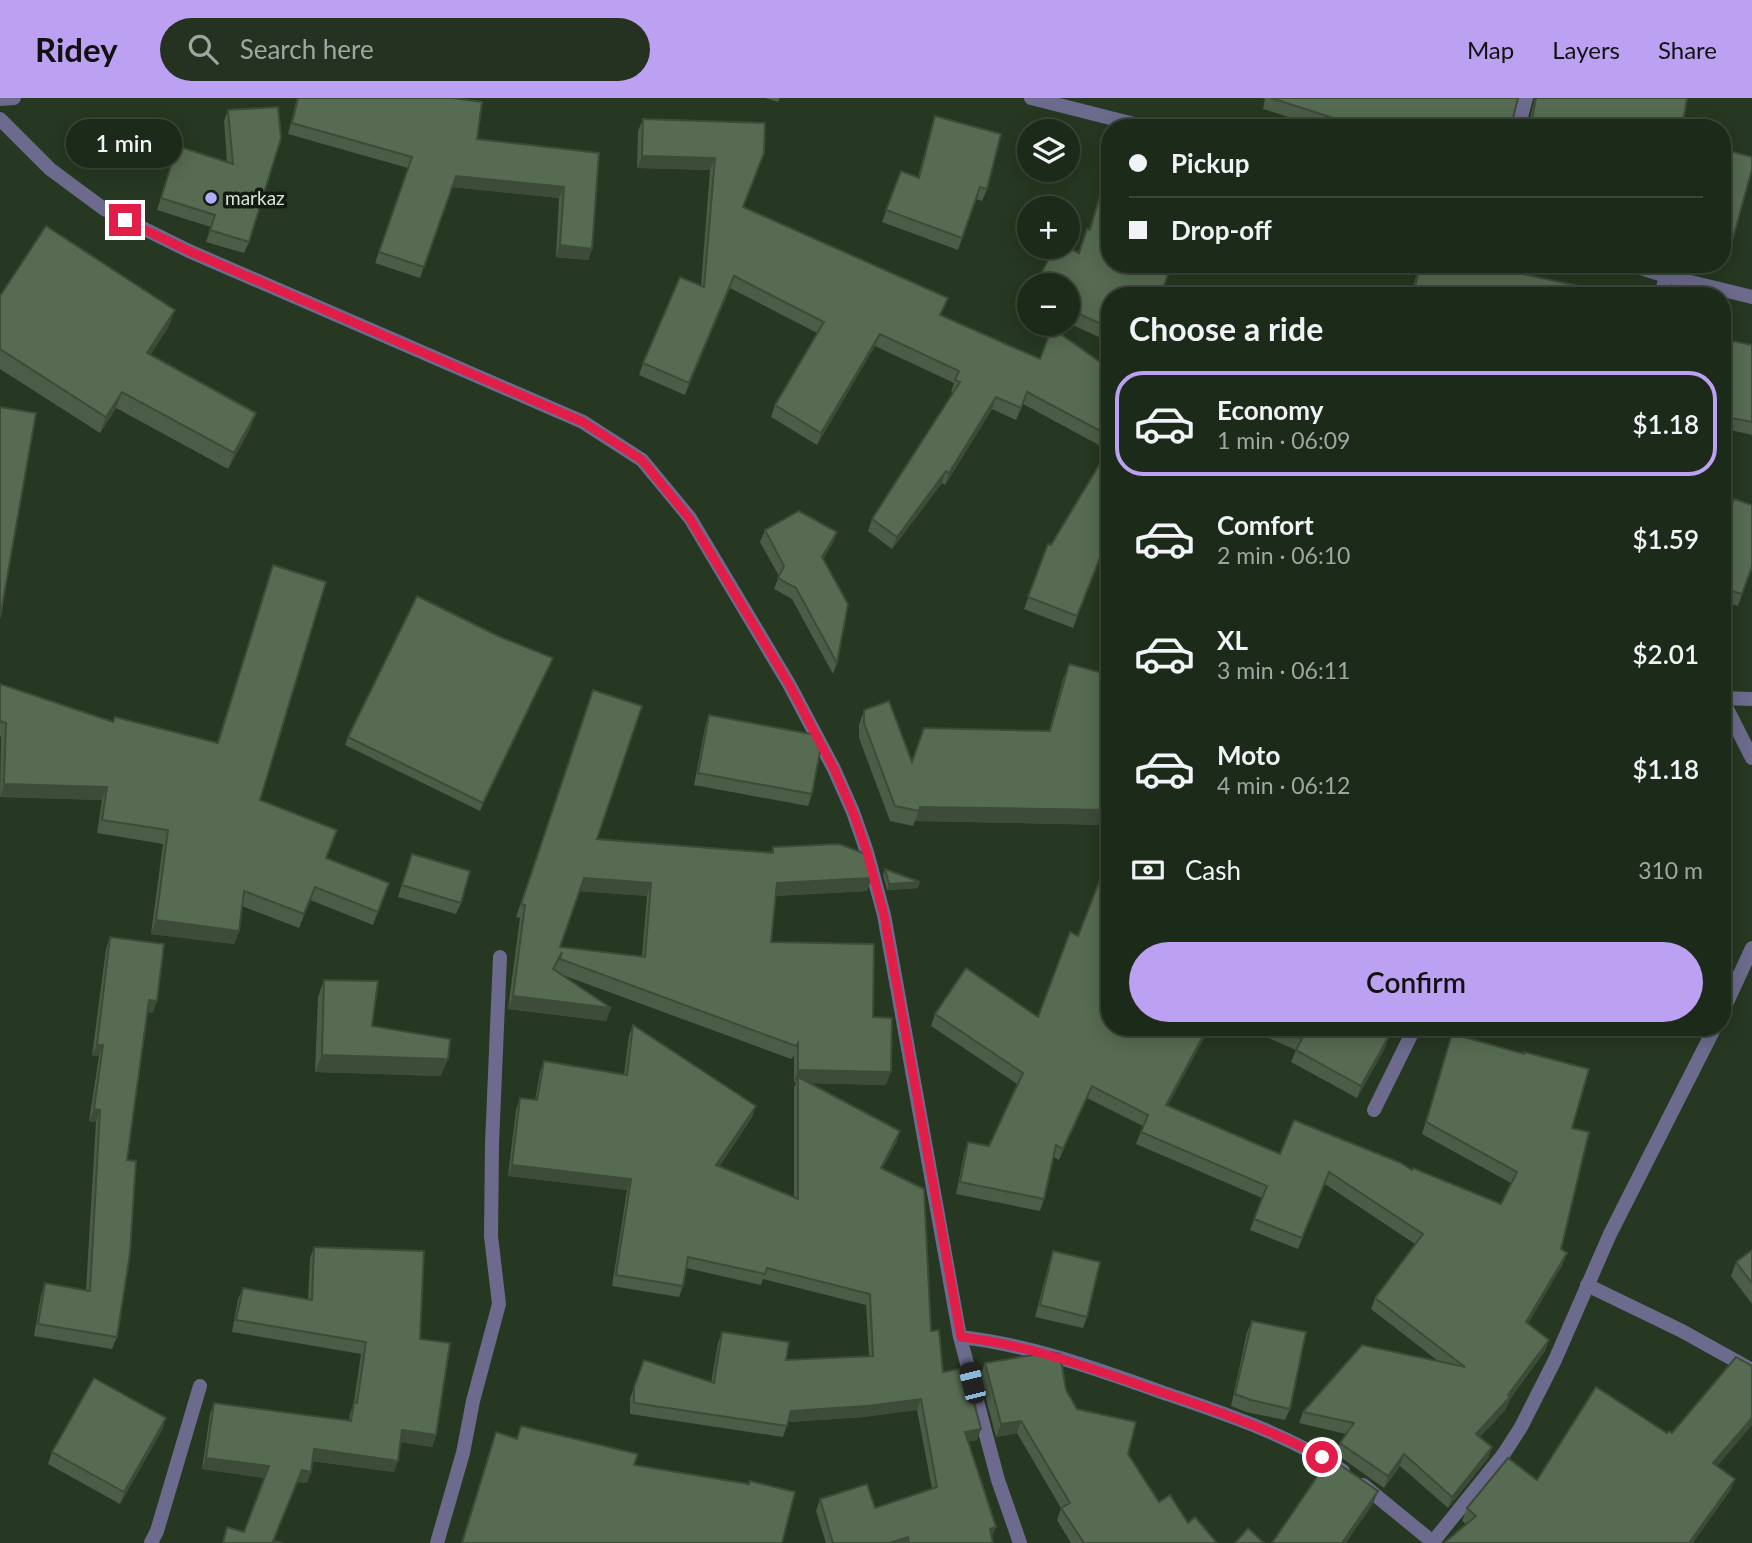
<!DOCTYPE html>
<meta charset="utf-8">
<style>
body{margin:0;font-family:Lato,sans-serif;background:#253222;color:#f1f3f6;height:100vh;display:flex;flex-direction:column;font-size:26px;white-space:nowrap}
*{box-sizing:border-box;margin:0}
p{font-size:23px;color:#a0a7a2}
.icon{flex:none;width:38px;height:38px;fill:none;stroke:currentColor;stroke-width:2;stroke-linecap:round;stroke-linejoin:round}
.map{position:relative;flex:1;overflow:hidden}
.panel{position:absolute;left:1101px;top:189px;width:630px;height:749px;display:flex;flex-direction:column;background:#1c2a19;border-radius:28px;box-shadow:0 4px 18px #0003,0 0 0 2px #3a4638}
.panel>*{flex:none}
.banner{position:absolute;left:1101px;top:21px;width:630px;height:154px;border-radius:28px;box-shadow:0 4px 18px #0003,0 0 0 2px #3a4638;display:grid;align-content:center;height:154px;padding:0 28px;background:#1c2a19}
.buttons{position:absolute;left:1017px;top:21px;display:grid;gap:14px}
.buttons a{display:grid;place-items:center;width:63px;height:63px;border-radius:50%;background:#1c2a19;box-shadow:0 4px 18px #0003,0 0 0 2px #3a4638;font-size:35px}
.end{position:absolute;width:32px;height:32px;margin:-16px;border:9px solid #e11d48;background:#fff;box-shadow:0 0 0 4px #fff}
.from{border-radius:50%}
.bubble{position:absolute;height:49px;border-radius:24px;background:#1c2a19;box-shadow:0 4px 18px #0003,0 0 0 2px #3a4638;font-size:23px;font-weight:600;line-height:49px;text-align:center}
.car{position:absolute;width:21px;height:42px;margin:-21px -10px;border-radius:9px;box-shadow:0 0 5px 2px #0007;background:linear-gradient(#222 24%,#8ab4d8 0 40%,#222 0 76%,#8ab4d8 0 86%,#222 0)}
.banner b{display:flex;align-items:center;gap:24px;height:66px;font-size:26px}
.banner b+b{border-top:2px solid #3a4638}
.banner i{width:18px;height:18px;background:#f1f3f6}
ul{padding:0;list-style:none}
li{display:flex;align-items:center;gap:21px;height:105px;margin:0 14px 10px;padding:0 14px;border:4px solid transparent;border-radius:28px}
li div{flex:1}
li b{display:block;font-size:26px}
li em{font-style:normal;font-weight:600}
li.current{border-color:#bca0f2}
li>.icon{width:63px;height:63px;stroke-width:1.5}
h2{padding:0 28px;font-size:32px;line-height:84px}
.pay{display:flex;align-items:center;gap:18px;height:77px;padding:0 28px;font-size:26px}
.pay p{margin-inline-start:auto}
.button{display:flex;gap:14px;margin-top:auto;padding:14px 28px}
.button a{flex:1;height:80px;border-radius:42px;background:#bca0f2;color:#111;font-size:28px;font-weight:600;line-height:80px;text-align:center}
header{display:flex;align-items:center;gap:42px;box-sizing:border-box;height:98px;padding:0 35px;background:#bca0f2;color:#111}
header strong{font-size:33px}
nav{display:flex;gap:38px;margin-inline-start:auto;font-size:24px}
.search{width:490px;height:63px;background:#253222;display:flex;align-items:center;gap:18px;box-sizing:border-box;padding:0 24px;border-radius:38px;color:#a0a7a2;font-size:26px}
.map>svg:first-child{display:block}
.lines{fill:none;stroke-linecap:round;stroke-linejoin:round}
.minor{stroke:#6c6b8d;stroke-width:14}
.wall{fill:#4b5c47;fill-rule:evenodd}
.shaded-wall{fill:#3d4b39}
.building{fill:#576b52;stroke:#3d4b39;stroke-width:2;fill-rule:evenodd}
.route{stroke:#e11d48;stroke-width:9}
.poi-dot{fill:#b1adfa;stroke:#141c12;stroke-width:2.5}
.labels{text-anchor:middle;stroke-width:7;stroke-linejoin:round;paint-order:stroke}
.poi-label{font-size:19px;fill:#dae5d7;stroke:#141c12;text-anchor:start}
</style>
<header>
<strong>Ridey</strong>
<div class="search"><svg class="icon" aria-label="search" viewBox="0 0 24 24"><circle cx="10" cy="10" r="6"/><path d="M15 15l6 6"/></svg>Search here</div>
<nav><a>Map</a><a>Layers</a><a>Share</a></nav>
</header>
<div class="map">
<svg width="1752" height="1445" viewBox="0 0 1752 1445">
<rect width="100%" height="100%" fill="#263821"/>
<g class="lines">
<g class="minor">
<path d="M1031 0 1150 30"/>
<path d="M0 1 14 0"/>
<path d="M0 21 50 71 104 111 189 153 583 324 642 362 690 420 789 586 834 671 853 714 867 754 884 817 960 1239 998 1382 1020 1445"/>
<path d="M1518 30 1526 0"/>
<path d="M1628 166 1666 178 1752 199"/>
<path d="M1661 198 1666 178"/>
<path d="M1722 600 1752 601"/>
<path d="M1722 601 1752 660"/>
<path d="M1722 915 1752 850"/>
<path d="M1374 1012 1415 929"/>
<path d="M1587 1187 1682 1233 1752 1272"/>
<path d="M960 1239C1032 1247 1100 1272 1167 1296 1228 1317 1289 1337 1343 1373"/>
<path d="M1363 1387 1434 1445"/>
<path d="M151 1445 157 1433 200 1288"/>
<path d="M437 1445 463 1355 473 1303 499 1206 491 1138 492 1046 500 859"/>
<path d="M1432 1445 1503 1357 1521 1329 1555 1262 1610 1136 1715 929"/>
</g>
</g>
<g class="wall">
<path d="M297 0H452L477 41 599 55 592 151 588 162 556 159 559 100 452 89 420 180 375 165 408 70 288 36Z"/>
<path d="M765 0H780L778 4Z"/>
<path d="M1262 0H1518L1513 20 1516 25 1524 28 1529 24 1535 0H1687L1682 30H1324L1263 11 1265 1Z"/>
<path d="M228 12 249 144 244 155 206 144 211 129 157 112 177 48 227 64 224 23Z"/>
<path d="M935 18 987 91 982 103 976 101 958 152 882 124 901 73 918 79 931 30Z"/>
<path d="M643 21 765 25 743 109 948 200 941 217 1040 261 1110 271V455L1104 451 1073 530 1024 511 1048 446 1051 447 1108 352 1023 306 1016 322 992 311 945 387 942 385 892 451 868 433 872 421 953 295 951 294 954 285 875 248 817 347 771 319 775 307 817 235 730 190 685 297 639 277 643 265 701 188 710 72 637 70 638 33Z"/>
<path d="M1722 51 1733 140 1729 152 1722 150Z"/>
<path d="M1110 61V244L1068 225V187L1038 186 1042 174 1079 155 1089 132Z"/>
<path d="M1419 166H1500L1499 171 1626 198H1411Z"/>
<path d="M0 198 169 228 150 257 250 331 228 371 116 310 100 335 0 271Z"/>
<path d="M1722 241 1752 247V337L1722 330Z"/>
<path d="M1722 405 1752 468 1738 508 1722 503Z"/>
<path d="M765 432 837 434 832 446 823 461 837 565 833 576 792 501 774 491 779 478 760 444Z"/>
<path d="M273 467 260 702 327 760 389 785 373 827 310 802 299 830 242 808 239 833 234 846 151 836 163 746 97 735 102 702 0 699 1 639 0 638V586L113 623 217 645Z"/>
<path d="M498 538 553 560 480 713 345 647 348 639Z"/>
<path d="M1069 566 1104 659 1110 660V727L915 723 913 728 890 723 859 640V627L864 612 912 664 1049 633 1063 581Z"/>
<path d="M593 592 597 741 771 754 773 749 867 793 775 798 771 844 873 919 886 987 810 985 900 1033 896 1045 882 1071 943 1274 981 1331 977 1342 969 1343 993 1445H826L816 1413 820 1401 875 1410 932 1391 917 1312 863 1319 788 1324 783 1339 630 1316V1300L644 1262 711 1285 718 1245 722 1234 786 1262 869 1258 866 1207 763 1181 761 1187 686 1170 683 1188 679 1199 612 1188 627 1092 508 1078 516 1012 520 1000 535 1002 540 974 544 963 624 976 629 938 633 927 756 1008 752 1019 719 1069 794 1099V990L796 985H794V958L791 961 560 876 611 910 606 923 508 911 520 820 516 819ZM579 793 647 798 642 858 560 849Z"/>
<path d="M709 617 812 696 808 708 694 687 705 629Z"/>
<path d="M412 756 461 805 456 816 398 799Z"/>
<path d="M885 771 918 790 887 792 883 777Z"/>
<path d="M110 839 153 915 148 914 127 1062 117 1239 112 1251 34 1238 41 1197 45 1185 86 1192 96 1024 89 1023 99 958H92L106 851Z"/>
<path d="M324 882 372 928 441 978 315 974 318 899Z"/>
<path d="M935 916 1038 919 1210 929 1167 1008 1280 1056 1412 1072 1501 1106 1511 1085 1422 1036 1451 939 1572 1030 1561 1151 1563 1166 1528 1225 1549 1242 1545 1253 1510 1301 1506 1311 1480 1339 1492 1349 1488 1360 1448 1410 1400 1368 1384 1390 1336 1356 1340 1345 1346 1336 1299 1325 1303 1314 1438 1263 1371 1211 1375 1200 1415 1146 1325 1086 1298 1151 1250 1132 1262 1100 1136 1046 1143 1028 1087 1000 1059 1062 1053 1059 1044 1101 1040 1113 956 1096 964 1056 968 1044 989 1048 1017 986 931 928Z"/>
<path d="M1243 929H1373L1385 950 1357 1000 1291 964 1296 952Z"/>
<path d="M314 1149 420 1241 436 1337 432 1349 401 1344 394 1374 312 1363 307 1385 297 1384 273 1443 283 1445H222L227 1429 244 1434 265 1380 202 1371 210 1316 214 1305 349 1323 350 1316 354 1304 361 1256 232 1234 238 1201 243 1190 308 1201 310 1160Z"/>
<path d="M1752 1152V1206L1731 1178 1736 1164Z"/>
<path d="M1053 1153 1087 1219 1083 1230 1035 1219 1049 1165Z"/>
<path d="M1252 1223 1290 1311 1285 1322 1246 1314 1231 1308 1247 1234Z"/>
<path d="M985 1265 1066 1292 1077 1311 1128 1356 1159 1404 1217 1445H1071L1057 1422 1061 1410 1017 1335 996 1339 980 1278Z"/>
<path d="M166 1320 162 1332 120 1406 48 1366 52 1354Z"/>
<path d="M521 1328 634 1367 782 1445H461L496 1334 516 1340Z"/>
<path d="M1717 1368 1735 1381 1730 1393 1466 1426 1462 1423 1467 1410 1537 1382Z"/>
</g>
<g class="shaded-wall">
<path d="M642 58 715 60 710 72 637 70Z"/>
<path d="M456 78 564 89 559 100 452 89Z"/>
<path d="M560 147 592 151 588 162 556 159Z"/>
<path d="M734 178 730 190 685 297 689 285Z"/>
<path d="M175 212 169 228 141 271 147 255Z"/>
<path d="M880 236 875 248 817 347 821 335Z"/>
<path d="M122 294 116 310 100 335 106 319Z"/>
<path d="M996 299 992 311 945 387 949 375Z"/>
<path d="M256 315 250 331 228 371 234 355Z"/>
<path d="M946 373 942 385 892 451 897 439Z"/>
<path d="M837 434 832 446 818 471 822 459Z"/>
<path d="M553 560 550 568 480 713 483 705Z"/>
<path d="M4 686 107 689 102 702 0 699Z"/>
<path d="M920 709 1110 712V727L915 723Z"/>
<path d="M584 780 651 785 647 798 579 793Z"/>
<path d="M872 780 867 793 772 798 777 785Z"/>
<path d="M920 784 918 790 887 792 889 786Z"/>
<path d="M156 822 239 833 234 846 151 836Z"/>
<path d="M513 898 611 910 606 923 508 911Z"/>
<path d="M149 902 157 903 153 915 145 914Z"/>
<path d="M1208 929H1210L1162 1019 1166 1007Z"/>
<path d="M1389 938 1385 950 1357 1000 1361 988Z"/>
<path d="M97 947H103L99 958H92Z"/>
<path d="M322 957 448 961 441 978 315 974Z"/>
<path d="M798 972 891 974 886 987 798 985V979L796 985H794Z"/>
<path d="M1092 988 1087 1000 1059 1062 1063 1051Z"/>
<path d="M756 1008 752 1019 712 1079 716 1067Z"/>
<path d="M94 1011 100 1012 96 1024 89 1023Z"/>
<path d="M900 1033 896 1045 877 1081 881 1070Z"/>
<path d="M512 1067 631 1081 627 1092 508 1078Z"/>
<path d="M1567 1155 1563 1166 1522 1236 1526 1224Z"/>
<path d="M1549 1242 1545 1253 1510 1301 1506 1311 1472 1347 1476 1336 1508 1297Z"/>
<path d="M921 1301 917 1312 863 1319 787 1324 791 1313Z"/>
<path d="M166 1320 162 1332 120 1406 124 1394Z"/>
<path d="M1752 1320V1327L1709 1378 1713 1365Z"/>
<path d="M1021 1323 1017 1335 996 1339 1001 1326Z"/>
<path d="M981 1331 977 1342 961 1345 965 1334Z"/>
<path d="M402 1332 436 1337 432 1349 398 1344Z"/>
<path d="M1492 1349 1488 1360 1448 1410 1452 1399Z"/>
<path d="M314 1351 398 1363 394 1374 310 1363Z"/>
<path d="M1404 1356 1400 1368 1384 1390 1388 1378Z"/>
<path d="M206 1360 269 1368 265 1380 202 1371Z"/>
<path d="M302 1372 311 1374 307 1385 297 1384Z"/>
<path d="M1735 1381 1730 1393 1693 1445H1689Z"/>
<path d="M1378 1393 1373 1406 1346 1445H1342Z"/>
<path d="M996 1429 991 1441 990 1431Z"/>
<path d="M908 1439 906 1445H889Z"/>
</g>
<g class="building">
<path d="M298 0H452L482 4 477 41 599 55 592 151 560 147 564 89 456 78 424 169 379 154 412 59 292 25Z"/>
<path d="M1271 0H1518L1513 20 1516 25 1524 28 1529 25 1532 21 1536 0H1687L1682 30H1330L1333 20Z"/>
<path d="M278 9 281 40 249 144 210 132 215 117 161 100 177 48 233 66 228 12Z"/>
<path d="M935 18 1001 36 987 91 980 89 962 140 886 112 901 73 919 80Z"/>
<path d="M643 21 765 25 764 55 743 109 948 200 940 217 1040 261 1052 230 1110 271V338L1027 294 1021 310 996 299 949 375 946 373 897 439 872 421 960 284 955 282 959 273 880 236 821 335 775 307 824 224 734 178 689 285 643 265 680 179 704 189 715 60 642 58Z"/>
<path d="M1722 51 1752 59V71L1733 140 1722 137Z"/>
<path d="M1110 64V166H1172L1160 198H1110V230L1068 211V187L1042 174 1055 149H1067L1079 155 1087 131 1090 132Z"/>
<path d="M46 128 175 212 147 255 256 315 234 355 122 294 106 319 0 251V198Z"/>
<path d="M1420 166H1500L1499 171 1626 198H1413Z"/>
<path d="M1722 241 1752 247V324L1722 318Z"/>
<path d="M0 309 36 315 0 520Z"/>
<path d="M1110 349V440L1108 439 1077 518 1028 499 1048 446 1051 447Z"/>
<path d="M1734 401 1752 407V468L1742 496 1722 490V405L1731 409Z"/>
<path d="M799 413 837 434 822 459 848 506 837 565 796 490 778 480 784 468 765 432Z"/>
<path d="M273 467 326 484 260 702 337 732 326 760 389 785 378 814 315 789 304 816 244 793 239 833 156 822 168 732 102 722 107 689 4 686 6 625 0 623V586L113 624 115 619 218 645Z"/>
<path d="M417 498 498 538 553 560 483 705 348 639Z"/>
<path d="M1069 566 1110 577V638L1104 659 1110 660V712L920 709 919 713 895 708 864 625V612L889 603 912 664 924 630 1050 633Z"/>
<path d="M593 592 642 608 597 741 773 755V749L839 746 866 756 872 780 777 785 771 844 874 846 873 919 892 920 891 974 798 972V945L796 948 560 861 562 854 553 871 611 910 513 898 525 807 521 806ZM584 780 651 785 645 859 560 849Z"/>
<path d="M709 617 816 637 821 648 812 696 698 675Z"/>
<path d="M412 756 470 773 461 805 402 787Z"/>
<path d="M1105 769 1110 771V929H1208L1166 1007 1280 1056 1294 1022 1401 1065 1412 1072 1413 1070 1501 1106 1517 1074 1426 1024 1451 939H1464L1524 956V954L1589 971 1572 1030 1589 1034 1561 1151 1567 1155 1526 1224 1549 1242 1508 1297 1510 1299 1476 1336 1492 1349 1452 1399 1404 1356 1388 1378 1340 1345 1354 1325 1303 1314 1362 1247 1465 1269 1375 1200 1423 1136 1329 1074 1302 1140 1254 1121 1267 1088 1141 1034 1148 1017 1092 988 1063 1051 1056 1047 1044 1101 960 1084 968 1044 989 1048 1023 975 935 916 966 870 1038 919 1070 834 1078 838Z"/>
<path d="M885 771 920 784 889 786Z"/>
<path d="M110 839 164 846 157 903 149 902 127 1062 136 1063 130 1155 117 1239 38 1226 45 1185 90 1193 100 1012 94 1011 103 947H97Z"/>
<path d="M324 882 378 883 372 928 450 941 448 961 322 957Z"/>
<path d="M633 927 756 1008 716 1067 798 1101V979L900 1033 881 1070 924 1091 931 1233 939 1232 943 1274 965 1270 981 1331 965 1334 996 1429 990 1431 993 1445H909L908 1439 889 1445H833L820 1401 867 1386 875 1410 937 1389 921 1301 867 1308 791 1313 787 1328 634 1305V1289L644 1262 714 1285 722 1234 789 1244 786 1262 873 1258 870 1196 767 1170 765 1176 688 1159 683 1188 616 1177 631 1081 512 1067 520 1000 537 1002 544 963 627 977Z"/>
<path d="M1274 929H1373L1389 938 1361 988 1296 952 1302 941Z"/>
<path d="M314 1149 424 1153 420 1241 450 1245 436 1337 402 1332 398 1363 314 1351 311 1374 302 1372 273 1443 283 1445H223L227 1429 244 1434 269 1368 206 1360 214 1305 351 1323 354 1304 357 1305 366 1244 236 1222 243 1190 312 1202Z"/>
<path d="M1752 1152V1185L1736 1164Z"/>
<path d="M1053 1153 1100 1164 1087 1219 1040 1207Z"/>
<path d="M1252 1223 1306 1234 1290 1311 1251 1302 1235 1296Z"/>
<path d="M1051 1254 1060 1256 1066 1292 1077 1311 1136 1324 1128 1356 1159 1404 1170 1397 1188 1425 1195 1419 1217 1445H1084L1061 1410 1070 1405 1021 1323 1001 1326 985 1265Z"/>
<path d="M1736 1259 1752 1268V1320L1713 1365 1735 1381 1689 1445H1444L1476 1418 1467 1410 1508 1360 1537 1382 1596 1289 1667 1335 1669 1333 1672 1335Z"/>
<path d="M94 1280 166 1320 124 1394 52 1354Z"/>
<path d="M521 1328 638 1356 634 1367 749 1386 750 1383 795 1394 782 1445H462L496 1334 517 1341Z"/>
<path d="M1330 1360 1378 1393 1342 1445H1272Z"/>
<path d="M1248 1430 1264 1445H1235Z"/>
</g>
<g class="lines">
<path class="route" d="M125 122 189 153 583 324 642 362 690 421 789 586 834 671 853 714 867 754 884 817 961 1239C1022 1246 1079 1266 1137 1286 1200 1307 1264 1328 1322 1359"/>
</g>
<circle class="poi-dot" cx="211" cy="100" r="7"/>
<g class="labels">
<g class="poi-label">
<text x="225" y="107">markaz</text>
</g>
</g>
</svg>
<div class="buttons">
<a><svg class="icon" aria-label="layers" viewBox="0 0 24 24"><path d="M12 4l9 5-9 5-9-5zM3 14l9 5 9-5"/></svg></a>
<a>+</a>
<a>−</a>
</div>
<i class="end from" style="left:1322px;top:1359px"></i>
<i class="end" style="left:125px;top:122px"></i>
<div class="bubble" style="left:66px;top:21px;width:116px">1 min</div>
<i class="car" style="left:972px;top:1285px;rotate:346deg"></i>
<div class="banner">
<b><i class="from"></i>Pickup</b>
<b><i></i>Drop-off</b>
</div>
<section class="panel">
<h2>Choose a ride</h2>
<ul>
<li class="current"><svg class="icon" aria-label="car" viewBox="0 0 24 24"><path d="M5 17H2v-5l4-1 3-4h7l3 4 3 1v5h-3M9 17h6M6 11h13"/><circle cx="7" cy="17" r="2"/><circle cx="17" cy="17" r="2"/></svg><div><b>Economy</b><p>1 min · 06:09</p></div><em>$1.18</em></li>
<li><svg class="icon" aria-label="car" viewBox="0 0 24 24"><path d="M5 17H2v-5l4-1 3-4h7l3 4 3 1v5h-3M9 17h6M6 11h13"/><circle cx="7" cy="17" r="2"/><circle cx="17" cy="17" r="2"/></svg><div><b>Comfort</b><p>2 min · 06:10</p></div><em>$1.59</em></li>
<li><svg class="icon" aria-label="car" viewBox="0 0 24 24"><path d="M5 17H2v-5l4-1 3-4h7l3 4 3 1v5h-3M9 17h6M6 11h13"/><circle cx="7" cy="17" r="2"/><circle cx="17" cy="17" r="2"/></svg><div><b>XL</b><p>3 min · 06:11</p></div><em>$2.01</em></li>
<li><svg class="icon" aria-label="car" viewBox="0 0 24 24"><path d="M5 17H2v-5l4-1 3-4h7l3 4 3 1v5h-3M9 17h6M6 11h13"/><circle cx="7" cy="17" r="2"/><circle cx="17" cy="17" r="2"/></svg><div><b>Moto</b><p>4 min · 06:12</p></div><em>$1.18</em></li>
</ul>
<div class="pay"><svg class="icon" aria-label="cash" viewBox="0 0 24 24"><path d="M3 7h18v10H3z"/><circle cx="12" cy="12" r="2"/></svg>Cash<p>310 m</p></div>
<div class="button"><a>Confirm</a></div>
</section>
</div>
